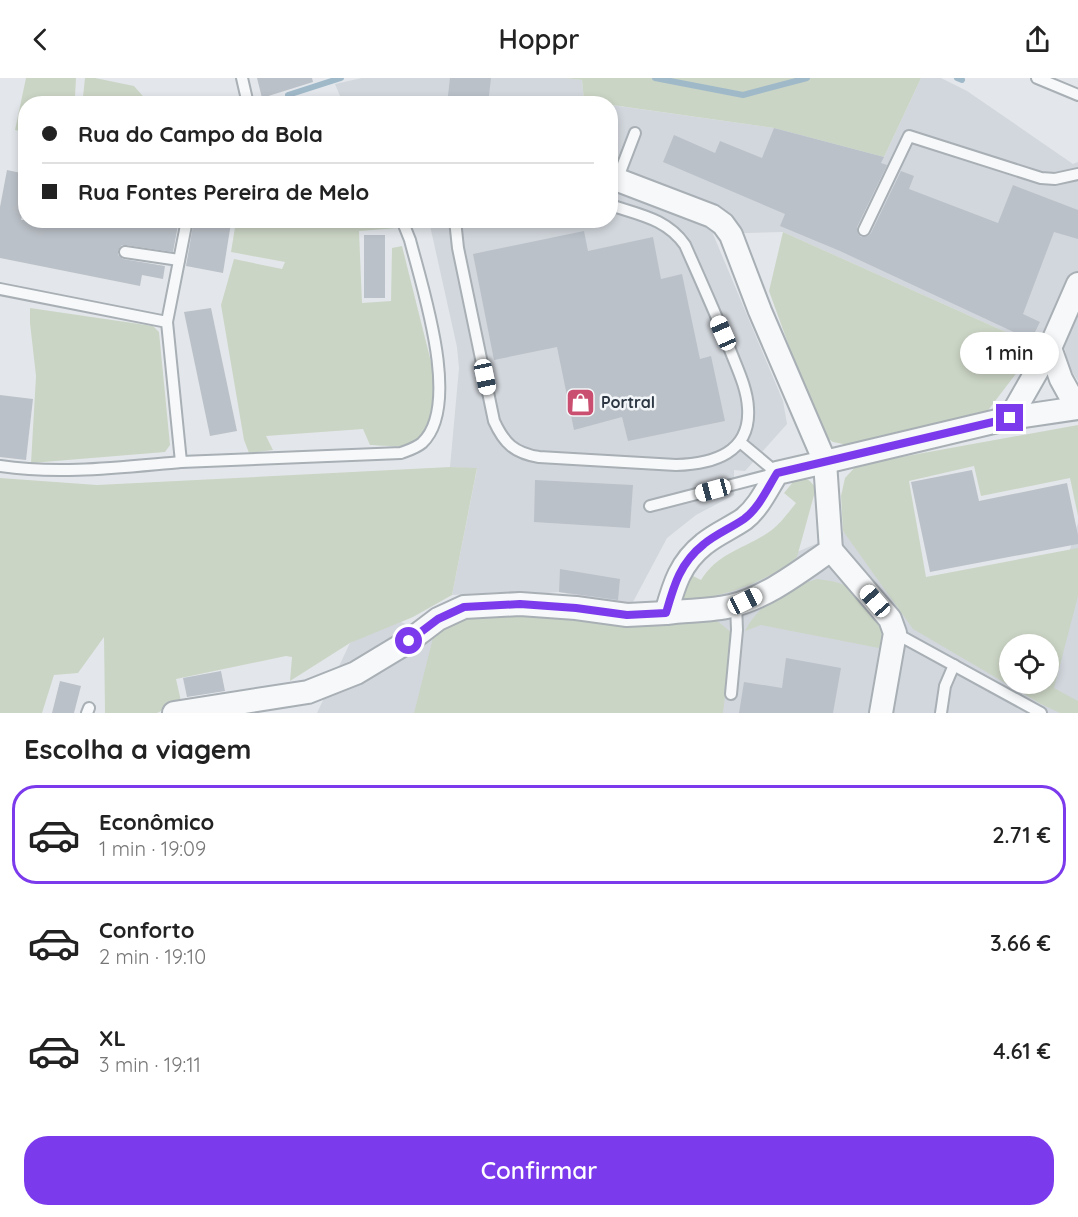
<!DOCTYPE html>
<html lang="pt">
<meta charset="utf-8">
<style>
body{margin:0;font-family:Quicksand,sans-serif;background:#f6f6f6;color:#222;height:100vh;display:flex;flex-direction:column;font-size:22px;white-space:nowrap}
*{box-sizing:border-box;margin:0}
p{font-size:20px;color:#767676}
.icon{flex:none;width:33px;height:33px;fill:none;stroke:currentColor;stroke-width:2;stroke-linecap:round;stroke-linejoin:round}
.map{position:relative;height:635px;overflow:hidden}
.sheet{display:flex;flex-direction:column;background:#fff;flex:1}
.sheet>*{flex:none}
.banner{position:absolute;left:18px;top:18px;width:600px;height:132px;border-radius:24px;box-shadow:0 3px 9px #0003;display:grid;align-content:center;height:132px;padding:0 24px;background:#fff}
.controls{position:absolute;left:999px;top:556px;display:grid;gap:12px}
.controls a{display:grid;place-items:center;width:60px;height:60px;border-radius:50%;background:#fff;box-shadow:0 3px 9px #0003;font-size:30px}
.end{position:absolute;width:27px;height:27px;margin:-14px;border:8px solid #7c3aed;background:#fff;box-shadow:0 0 0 3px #fff}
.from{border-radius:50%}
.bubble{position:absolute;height:42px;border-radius:21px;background:#fff;box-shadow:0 3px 9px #0003;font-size:20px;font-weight:600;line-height:42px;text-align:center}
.car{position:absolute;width:18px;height:36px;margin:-18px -9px;border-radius:8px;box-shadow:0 0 4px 2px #0007;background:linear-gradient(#fff 24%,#345 0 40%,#fff 0 76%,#345 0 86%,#fff 0)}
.banner b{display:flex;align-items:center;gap:21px;height:57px;font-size:22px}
.banner b+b{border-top:2px solid #e0e0e0}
.banner i{width:15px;height:15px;background:#222}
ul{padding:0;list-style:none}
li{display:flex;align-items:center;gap:18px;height:99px;margin:0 12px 9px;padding:0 12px;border:3px solid transparent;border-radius:24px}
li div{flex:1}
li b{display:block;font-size:22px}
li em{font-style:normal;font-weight:600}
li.current{border-color:#7c3aed}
li>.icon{width:54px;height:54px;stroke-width:1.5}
h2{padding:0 24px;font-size:27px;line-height:72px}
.cta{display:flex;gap:12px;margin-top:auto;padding:12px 24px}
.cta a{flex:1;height:69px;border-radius:24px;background:#7c3aed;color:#fff;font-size:24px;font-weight:600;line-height:69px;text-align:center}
header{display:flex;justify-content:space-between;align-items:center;height:78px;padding:0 24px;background:#fff;font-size:27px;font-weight:600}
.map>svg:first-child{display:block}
.built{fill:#d2d7dd}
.green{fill:#cbd5c5;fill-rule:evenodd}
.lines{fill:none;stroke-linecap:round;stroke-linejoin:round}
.stream{stroke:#a0b9c9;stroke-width:6}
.building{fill:#bbc1c8}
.service-casing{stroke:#a8afb5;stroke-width:14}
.minor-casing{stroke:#a8afb5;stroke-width:26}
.service{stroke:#f6f8f9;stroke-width:10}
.minor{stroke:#f6f8f9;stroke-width:22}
.route{stroke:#7c3aed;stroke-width:8}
.labels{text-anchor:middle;stroke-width:5;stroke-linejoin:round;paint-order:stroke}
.poi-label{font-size:16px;font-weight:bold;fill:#2c3743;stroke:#f3f6f8;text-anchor:start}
</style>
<header><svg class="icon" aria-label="back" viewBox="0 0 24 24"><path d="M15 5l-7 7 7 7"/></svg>Hoppr<svg class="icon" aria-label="share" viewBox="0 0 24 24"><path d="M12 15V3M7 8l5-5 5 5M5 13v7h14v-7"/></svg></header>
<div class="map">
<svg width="1078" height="635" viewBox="0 0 1078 635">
<rect width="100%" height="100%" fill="#e3e7eb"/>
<g class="built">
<path d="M362 0H566L582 2 584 23 601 25H343L335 6Z"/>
<path d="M921 0H941L967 13 1073 86 1078 84V303L1067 286 1065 271 1037 268 783 154 713 156 783 323 787 346 745 393 734 392V417L696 437 667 460 633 524 627 528 559 514 536 516 501 514 452 517 477 391 450 389 459 290 457 269 429 143 610 142 611 27 774 50 884 79Z"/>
<path d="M1078 445V635H695L697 517 848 452 1010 606H1048V567H1041Z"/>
<path d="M396 542 440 560 428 635H317L350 565Z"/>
</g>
<g class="green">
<path d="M26 0H76L75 19H83L85 0H95L134 8 149 25 26 26 25 54 15 52Z"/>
<path d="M565 0H921L884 79 774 50 584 23 582 2Z"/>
<path d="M236 143H394L398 150 359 153 362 225 391 223 392 170 402 168 433 292C435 316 434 357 407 367 400 370 379 367 370 367L363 351 266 358 273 372 249 375 244 362 221 227 234 181 282 191 285 184 231 174Z"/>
<path d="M783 154 1037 268 986 335 848 367 833 364 821 356 769 213Z"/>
<path d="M30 230 153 248 159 254 170 367 165 374 31 385 36 298 30 245Z"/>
<path d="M1078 347V438L1070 400 981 418 974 388 909 403 926 499 1078 470V518L1054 610 1078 623V635H1060L1041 626 913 551 843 453 841 418 845 400 857 387ZM1010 567H1048V606H1010Z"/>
<path d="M450 389 477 390 452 517 413 539 350 565 290 603 292 579 286 578 176 601 181 623 157 635H105L104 559 78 595 54 597 42 635H0V400L97 407Z"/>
<path d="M802 399 810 403 816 410 797 479C768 504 719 521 681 523L687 495 701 502C717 476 742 471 766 456 778 449 787 436 796 425L784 415 793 404Z"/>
<path d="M817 501C859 505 864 521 885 555L879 570 761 547 745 553C759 525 788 510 817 501Z"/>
<path d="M546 532 651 548 716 542 732 555 723 635H414L434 556 454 541Z"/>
</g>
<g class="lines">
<g class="stream">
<path d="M655 0 743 17 807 0"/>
<path d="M957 0 962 2"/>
<path d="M288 17 341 0"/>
</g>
</g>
<g class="building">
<path d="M257 0H312L313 4 262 20Z"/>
<path d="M450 0H491L488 26H447Z"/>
<path d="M774 50 884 79 881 85 887 87 857 149 858 156 861 159 868 158 871 155 901 93 914 98 909 111 998 145 1013 107 1078 132V161L1054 154 1023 236 1040 244 1031 262 840 173 780 148 785 136 663 84 674 57 715 75 720 63 762 80Z"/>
<path d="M7 92 26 96V118L21 142H179L173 174 126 167H122L118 172V177L123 181 165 188 163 201 142 197 140 208 0 180V129Z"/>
<path d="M194 142H214L231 145 223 195 186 188Z"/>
<path d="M584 153 588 173 653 159 661 201 682 196 700 281 711 278 725 343 628 363 622 339 574 352 557 269 494 282 473 176Z"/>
<rect x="364" y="157" width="21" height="63"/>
<path d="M211 230 237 353 210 358 184 234Z"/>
<path d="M0 317 33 321 26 382 0 379Z"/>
<path d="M972 392 979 423 1067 405 1078 457V466L930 494 911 404Z"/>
<path d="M535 402 633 407 630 450 534 444Z"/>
<path d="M560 491 620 501 618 522 559 514Z"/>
<path d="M786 580 841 590 833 635H739L744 604 782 610Z"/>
<path d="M221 593 225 613 187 619 183 600Z"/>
<path d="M60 603 81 608 74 635H52Z"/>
</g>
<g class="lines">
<defs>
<g id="service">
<path d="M242 0 248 26"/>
<path d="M1037 0 1078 17"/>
<path d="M617 102 635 55"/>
<path d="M187 142 167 244 181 384 401 375C409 372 416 370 422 365 462 328 422 209 410 162L402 142"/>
<path d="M455 142 458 170 494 343C504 365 514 375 539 379L676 387C713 386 751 375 748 330 747 309 736 288 729 269 715 234 700 201 685 167 667 141 640 137 610 127"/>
<path d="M864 152 909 58 1041 100 1055 101 1078 96"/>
<path d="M125 174 179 182"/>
<path d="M0 211 167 244"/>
<path d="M740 364 777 395"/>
<path d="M0 388C60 397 122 389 181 384"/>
<path d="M650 428 774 396"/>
<path d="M895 555 1041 635"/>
<path d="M731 616 737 552 736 527"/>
<path d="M87 635 89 630"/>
<path d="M941 635 945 608 954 587"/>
</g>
<g id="minor">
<path d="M610 99 712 138 723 146 731 157 760 233 825 384 1010 340 1078 330"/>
<path d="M1050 270 1061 301 1077 330"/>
<path d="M1010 340 1050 270 1078 206"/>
<path d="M825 384 831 472C800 493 768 519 731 528 711 533 686 532 666 535 674 507 680 485 704 466 716 456 731 450 744 441 759 429 767 411 777 395Z"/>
<path d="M831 472 890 541 895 555 881 635"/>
<path d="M174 635 308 614 356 595 409 563 438 541 464 529 520 526 576 530 627 537 666 535"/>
</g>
</defs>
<use href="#service" class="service-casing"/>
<use href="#minor" class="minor-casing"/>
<use href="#service" class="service"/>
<use href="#minor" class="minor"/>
</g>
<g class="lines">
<path class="route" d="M409 563 438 541 464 529 520 526 576 530 627 537 666 535C674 507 680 485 704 466 716 456 731 450 744 441 759 430 767 411 777 395L1010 340"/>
</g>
<defs>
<symbol id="shop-square" viewBox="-11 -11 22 22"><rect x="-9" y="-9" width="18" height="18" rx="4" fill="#ca4e6f" stroke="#f3f6f8"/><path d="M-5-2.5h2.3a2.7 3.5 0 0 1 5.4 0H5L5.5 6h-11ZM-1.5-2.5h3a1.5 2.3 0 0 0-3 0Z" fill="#fff"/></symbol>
</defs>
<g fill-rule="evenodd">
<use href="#shop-square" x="564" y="308" width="33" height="33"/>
</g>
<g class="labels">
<g class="poi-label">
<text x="601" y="330">Portral</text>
</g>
</g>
</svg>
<div class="controls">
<a><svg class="icon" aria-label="locate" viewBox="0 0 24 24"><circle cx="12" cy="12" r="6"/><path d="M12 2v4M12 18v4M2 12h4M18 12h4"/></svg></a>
</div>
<i class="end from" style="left:409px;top:563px"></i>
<i class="end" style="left:1010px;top:340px"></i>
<div class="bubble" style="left:960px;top:254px;width:99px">1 min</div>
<i class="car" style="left:723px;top:255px;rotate:336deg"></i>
<i class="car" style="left:485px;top:299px;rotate:168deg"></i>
<i class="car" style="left:713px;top:412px;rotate:255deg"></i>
<i class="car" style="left:745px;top:523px;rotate:64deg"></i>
<i class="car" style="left:875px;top:523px;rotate:319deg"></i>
<div class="banner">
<b><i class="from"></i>Rua do Campo da Bola</b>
<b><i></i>Rua Fontes Pereira de Melo</b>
</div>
</div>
<section class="sheet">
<h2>Escolha a viagem</h2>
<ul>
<li class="current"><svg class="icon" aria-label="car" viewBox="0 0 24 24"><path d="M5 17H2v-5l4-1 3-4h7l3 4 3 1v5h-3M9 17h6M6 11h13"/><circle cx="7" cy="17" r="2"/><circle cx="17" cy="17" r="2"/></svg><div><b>Econômico</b><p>1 min · 19:09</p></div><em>2.71 €</em></li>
<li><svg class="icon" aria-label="car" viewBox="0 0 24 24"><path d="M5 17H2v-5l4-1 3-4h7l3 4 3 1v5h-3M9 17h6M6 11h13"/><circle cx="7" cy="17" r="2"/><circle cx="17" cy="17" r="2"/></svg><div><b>Conforto</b><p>2 min · 19:10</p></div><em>3.66 €</em></li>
<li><svg class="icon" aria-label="car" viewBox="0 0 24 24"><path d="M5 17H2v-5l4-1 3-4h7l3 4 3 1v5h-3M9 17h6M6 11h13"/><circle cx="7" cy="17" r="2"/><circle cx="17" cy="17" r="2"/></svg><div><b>XL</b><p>3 min · 19:11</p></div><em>4.61 €</em></li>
</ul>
<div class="cta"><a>Confirmar</a></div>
</section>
